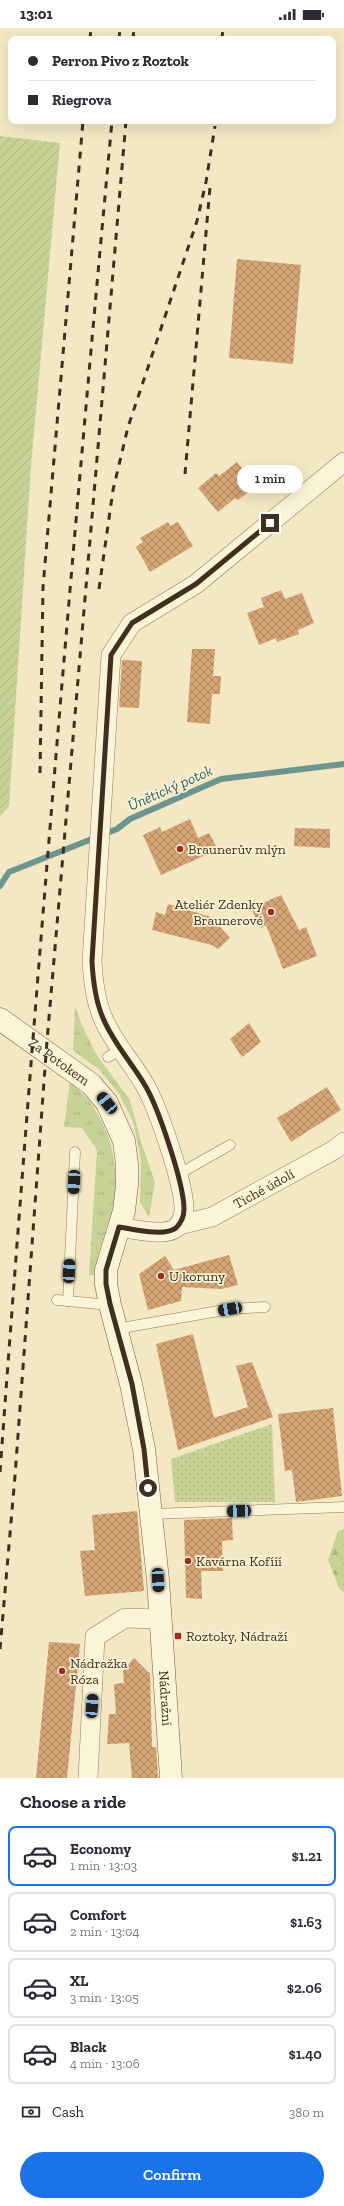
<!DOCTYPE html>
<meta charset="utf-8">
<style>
body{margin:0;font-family:"Zilla Slab",serif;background:#f7f7f7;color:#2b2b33;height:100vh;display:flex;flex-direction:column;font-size:15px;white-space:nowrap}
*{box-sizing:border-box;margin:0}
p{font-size:13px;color:#7c7c81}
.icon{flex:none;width:22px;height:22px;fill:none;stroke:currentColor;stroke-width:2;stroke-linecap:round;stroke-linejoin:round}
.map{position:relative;height:1750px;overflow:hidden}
.sheet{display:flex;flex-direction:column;background:#fff;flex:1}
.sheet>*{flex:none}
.hud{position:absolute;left:8px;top:8px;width:328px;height:88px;border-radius:8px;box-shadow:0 4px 16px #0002;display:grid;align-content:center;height:88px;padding:0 20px;background:#fff}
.end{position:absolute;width:18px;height:18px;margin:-9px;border:5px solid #3e301d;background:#fff;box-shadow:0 0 0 2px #fff}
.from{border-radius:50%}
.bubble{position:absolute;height:28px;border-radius:14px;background:#fff;box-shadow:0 4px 16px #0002;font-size:13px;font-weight:600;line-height:28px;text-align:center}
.car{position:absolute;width:12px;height:24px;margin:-12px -6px;border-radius:5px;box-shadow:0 0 3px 1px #0007;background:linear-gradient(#222 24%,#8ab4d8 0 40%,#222 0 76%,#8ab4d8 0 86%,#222 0)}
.hud b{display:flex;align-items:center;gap:14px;height:38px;font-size:15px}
.hud b+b{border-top:1px solid #e1e1e2}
.hud i{width:10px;height:10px;background:#2b2b33}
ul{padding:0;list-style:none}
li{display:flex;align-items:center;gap:12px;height:60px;margin:0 8px 6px;padding:0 12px;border:2px solid #e1e1e2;border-radius:8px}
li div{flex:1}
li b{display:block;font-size:15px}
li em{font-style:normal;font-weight:600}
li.selected{border-color:#1a73e8}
li>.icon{width:36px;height:36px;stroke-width:1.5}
h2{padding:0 20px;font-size:18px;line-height:48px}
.pay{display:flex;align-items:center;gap:10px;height:44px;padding:0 20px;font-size:15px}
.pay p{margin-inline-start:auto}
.button{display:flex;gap:8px;margin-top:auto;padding:8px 20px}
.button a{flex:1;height:46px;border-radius:24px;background:#1a73e8;color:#fff;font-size:16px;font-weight:600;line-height:46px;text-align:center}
.status{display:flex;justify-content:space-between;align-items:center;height:28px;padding:0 20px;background:#fff;direction:ltr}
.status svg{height:11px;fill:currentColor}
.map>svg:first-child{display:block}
.grass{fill:url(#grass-tufts)}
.forest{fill:url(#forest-firs)}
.park{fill:url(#park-dots)}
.garden{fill:url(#garden-furrows)}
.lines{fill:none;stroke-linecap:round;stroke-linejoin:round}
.stream{stroke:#6b958e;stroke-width:6}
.building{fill:url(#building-cross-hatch)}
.service-casing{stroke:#907a57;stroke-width:11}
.minor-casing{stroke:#907a57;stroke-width:20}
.secondary-casing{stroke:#725a3b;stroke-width:23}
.service{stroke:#fcf4d8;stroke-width:10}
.minor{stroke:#fcf4d8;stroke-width:19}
.secondary{stroke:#fcf4d8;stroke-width:22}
.rail{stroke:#3e301d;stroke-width:3;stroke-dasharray:7 7;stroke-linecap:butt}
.route{stroke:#3e301d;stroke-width:5}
.poi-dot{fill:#a62920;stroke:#f9f1d4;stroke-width:1.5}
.labels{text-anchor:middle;stroke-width:3.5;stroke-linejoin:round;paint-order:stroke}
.poi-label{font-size:14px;fill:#3e301d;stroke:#f9f1d4;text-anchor:start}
.street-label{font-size:14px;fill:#3e301d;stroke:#f9f1d4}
.water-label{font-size:15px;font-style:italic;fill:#2b5f5f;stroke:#f9f1d4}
</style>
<div class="status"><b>13:01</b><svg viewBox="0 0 49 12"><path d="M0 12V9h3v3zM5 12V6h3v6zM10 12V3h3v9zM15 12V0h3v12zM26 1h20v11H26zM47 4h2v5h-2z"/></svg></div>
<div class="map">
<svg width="344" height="1750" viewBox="0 0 344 1750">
<defs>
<pattern id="grass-tufts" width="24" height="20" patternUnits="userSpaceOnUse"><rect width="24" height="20" fill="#c7d396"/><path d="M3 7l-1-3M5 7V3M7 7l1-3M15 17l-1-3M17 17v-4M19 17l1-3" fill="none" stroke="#acb581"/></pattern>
<pattern id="forest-firs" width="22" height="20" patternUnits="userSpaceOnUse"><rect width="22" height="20" fill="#c7d396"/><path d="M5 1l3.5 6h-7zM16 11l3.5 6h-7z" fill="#acb581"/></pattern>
<pattern id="park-dots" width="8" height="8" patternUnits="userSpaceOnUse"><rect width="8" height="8" fill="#c7d396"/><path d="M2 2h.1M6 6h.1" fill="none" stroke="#acb581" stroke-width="1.8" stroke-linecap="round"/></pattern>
<pattern id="garden-furrows" width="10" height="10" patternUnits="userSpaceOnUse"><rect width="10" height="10" fill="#c7d396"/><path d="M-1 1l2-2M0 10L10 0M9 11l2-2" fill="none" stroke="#acb581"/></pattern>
<pattern id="building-cross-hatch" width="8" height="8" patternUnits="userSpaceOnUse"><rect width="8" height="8" fill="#d5a475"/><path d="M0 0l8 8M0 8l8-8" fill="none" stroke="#ae865f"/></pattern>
</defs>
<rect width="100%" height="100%" fill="#f3e8c3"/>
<g class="grass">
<path d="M75 978 81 995 96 1026 130 1072 142 1117 155 1154 149 1189 140 1174 141 1132 133 1093 119 1066 99 1041 73 1023Z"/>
<path d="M70 1053C78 1062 88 1070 94 1080 115 1112 121 1152 111 1188 105 1208 97 1226 94 1247H89L97 1122 82 1100 64 1099Z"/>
</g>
<path class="forest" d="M344 1501V1565L339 1560 328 1532 338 1503Z"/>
<path class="park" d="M272 1396 275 1474H175L171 1431Z"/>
<path class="garden" d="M0 108 60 115 31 438 9 778 0 789Z"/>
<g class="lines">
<path class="stream" d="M0 858 9 844 117 801 130 791 221 751 344 736"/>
</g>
<g class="building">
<path d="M237 231 301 237 293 336 229 330Z"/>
<path d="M237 434 256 458 238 472 235 470 218 484 198 460 216 445 219 448Z"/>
<path d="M168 494 170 498 178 494 193 518 150 544 136 519 143 514 140 510Z"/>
<path d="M281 562 285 571 302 565 314 595 298 602 299 606 277 614 276 610 259 617 247 585 264 579 261 570Z"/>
<path d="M192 621H215L213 648H221L220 666H212L210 696 187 694Z"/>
<path d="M122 632 142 633 139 680 119 679Z"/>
<path d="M190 791 198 810 209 805 216 818 205 824 206 827 161 847 143 807 160 799 162 804Z"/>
<path d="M295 800 330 801V820L294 818Z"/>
<path d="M281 867 299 902 306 899 317 928 283 941 266 897 261 900 251 880Z"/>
<path d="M168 876 211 889 230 910 218 921 212 917 152 902 156 884 165 887Z"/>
<path d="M249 995 261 1014 242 1029 230 1011Z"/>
<path d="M327 1059 341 1082 291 1114 277 1090Z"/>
<path d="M229 1227 238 1257 221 1261 182 1259 181 1273 148 1282 139 1246 165 1228 174 1242Z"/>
<path d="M193 1306 214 1390 248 1379 236 1338 252 1334 273 1389 178 1422 156 1316Z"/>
<path d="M333 1380 342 1468 296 1474 292 1442 285 1443 278 1386Z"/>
<path d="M137 1483 144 1563 85 1568 80 1523 95 1522 92 1487Z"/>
<path d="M232 1490 233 1512 222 1513 223 1543H201L202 1571 186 1570 184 1492Z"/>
<path d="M49 1614 80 1616 67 1750H36Z"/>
<path d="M134 1630 150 1646 152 1719H156L158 1750H132L129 1715 107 1716 109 1686H116L114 1656 124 1655 123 1643Z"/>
</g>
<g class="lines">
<defs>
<g id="service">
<path d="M108 1029 121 1021"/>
<path d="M177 1147 230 1117"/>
<path d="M57 1272 110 1277"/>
<path d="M68 1273 75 1124"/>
<path d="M116 1301 230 1281 265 1279"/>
<path d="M152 1486 344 1479"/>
</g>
<g id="minor">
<path id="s1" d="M179 1197 212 1189 334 1122 344 1114"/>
<path d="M119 1199C133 1201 164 1209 176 1200 181 1195 184 1188 184 1181 184 1156 159 1083 146 1059 133 1035 113 1015 103 990 95 972 93 952 92 933L111 627 132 595 196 556 344 434"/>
<path d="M88 1750 95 1609 125 1590 159 1591"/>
</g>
<g id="secondary">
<path id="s2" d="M0 991 91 1056 107 1075 124 1113 127 1136V1157L124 1183 106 1242V1256L110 1277 131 1356 144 1421 158 1552 171 1750"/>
</g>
</defs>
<use href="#service" class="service-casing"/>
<use href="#minor" class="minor-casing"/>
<use href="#secondary" class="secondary-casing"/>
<use href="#service" class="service"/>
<use href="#minor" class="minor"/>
<use href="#secondary" class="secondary"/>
<g class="rail">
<path d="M90 11 91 0"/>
<path d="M119 11 120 0"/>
<path d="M133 11 134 0"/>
<path d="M222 11 223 0"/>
<path d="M185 446 210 159"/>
<path d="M99 561 113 462 128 399 197 193 206 154 215 98"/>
<path d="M40 745 43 559 83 93"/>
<path d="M0 1444C33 993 70 543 112 93"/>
<path d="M0 1621 15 1448 47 1013 126 93"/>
</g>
</g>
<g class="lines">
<path class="route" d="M148 1460 144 1421 132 1356 110 1276 106 1256V1242L119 1199C133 1201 164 1209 176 1200 181 1195 184 1188 184 1181 184 1156 159 1082 146 1059 133 1036 113 1015 103 990 95 972 93 953 92 933L111 627 132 595 196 556 270 495"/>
</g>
<g class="poi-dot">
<circle cx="180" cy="821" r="4"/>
<circle cx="271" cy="884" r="4"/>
<circle cx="161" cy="1248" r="4"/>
<circle cx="188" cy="1533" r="4"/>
<rect x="174" y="1604" width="8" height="8" rx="2"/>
<circle cx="62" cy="1643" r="4"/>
</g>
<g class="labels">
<g class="poi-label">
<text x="188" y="826">Braunerův mlýn</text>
<text x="263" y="881" text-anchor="end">Ateliér Zdenky<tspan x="263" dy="16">Braunerové</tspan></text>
<text x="169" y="1253">U koruny</text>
<text x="196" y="1538">Kavárna Kofííí</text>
<text x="186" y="1613">Roztoky, Nádraží</text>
<text x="70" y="1640">Nádražka<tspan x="70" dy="16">Róza</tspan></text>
</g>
<g class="street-label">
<text dy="5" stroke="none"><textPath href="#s2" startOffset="73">Za Potokem</textPath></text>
<text dy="5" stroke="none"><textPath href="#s1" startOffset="93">Tiché údolí</textPath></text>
<text dy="5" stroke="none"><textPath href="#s2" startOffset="744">Nádražní</textPath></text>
</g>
<g class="water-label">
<text transform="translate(170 760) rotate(-24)" y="5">Únětický potok</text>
</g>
</g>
</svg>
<i class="end from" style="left:148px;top:1460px"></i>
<i class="end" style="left:270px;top:495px"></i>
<div class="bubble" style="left:237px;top:437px;width:66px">1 min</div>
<i class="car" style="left:107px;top:1075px;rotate:321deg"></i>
<i class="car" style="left:74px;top:1154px;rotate:183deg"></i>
<i class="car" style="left:69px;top:1243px;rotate:3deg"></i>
<i class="car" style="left:230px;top:1281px;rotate:260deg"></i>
<i class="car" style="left:239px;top:1483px;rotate:268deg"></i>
<i class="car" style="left:158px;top:1552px;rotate:177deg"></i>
<i class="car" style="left:92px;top:1678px;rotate:4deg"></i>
<div class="hud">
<b><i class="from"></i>Perron Pivo z Roztok</b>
<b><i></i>Riegrova</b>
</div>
</div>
<section class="sheet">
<h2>Choose a ride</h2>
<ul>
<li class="selected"><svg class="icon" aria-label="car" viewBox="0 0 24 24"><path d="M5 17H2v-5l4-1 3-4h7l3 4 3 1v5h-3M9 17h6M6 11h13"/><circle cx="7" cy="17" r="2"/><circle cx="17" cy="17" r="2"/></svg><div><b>Economy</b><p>1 min · 13:03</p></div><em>$1.21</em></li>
<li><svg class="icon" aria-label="car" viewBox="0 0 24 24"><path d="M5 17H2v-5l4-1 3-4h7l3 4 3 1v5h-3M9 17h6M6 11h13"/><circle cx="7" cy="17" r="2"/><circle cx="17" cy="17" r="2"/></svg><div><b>Comfort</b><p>2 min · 13:04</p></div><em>$1.63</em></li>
<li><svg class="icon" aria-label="car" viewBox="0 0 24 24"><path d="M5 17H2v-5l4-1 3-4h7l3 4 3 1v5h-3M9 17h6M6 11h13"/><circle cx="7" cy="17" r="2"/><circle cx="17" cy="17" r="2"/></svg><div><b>XL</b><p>3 min · 13:05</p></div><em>$2.06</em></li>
<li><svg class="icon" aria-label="car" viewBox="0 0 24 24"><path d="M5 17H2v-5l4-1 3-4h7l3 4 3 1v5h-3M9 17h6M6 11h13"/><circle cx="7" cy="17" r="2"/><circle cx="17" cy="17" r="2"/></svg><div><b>Black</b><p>4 min · 13:06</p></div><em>$1.40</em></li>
</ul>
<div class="pay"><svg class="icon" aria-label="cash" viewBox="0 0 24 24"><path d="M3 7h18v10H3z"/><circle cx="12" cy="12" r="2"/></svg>Cash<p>380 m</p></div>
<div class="button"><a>Confirm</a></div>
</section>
